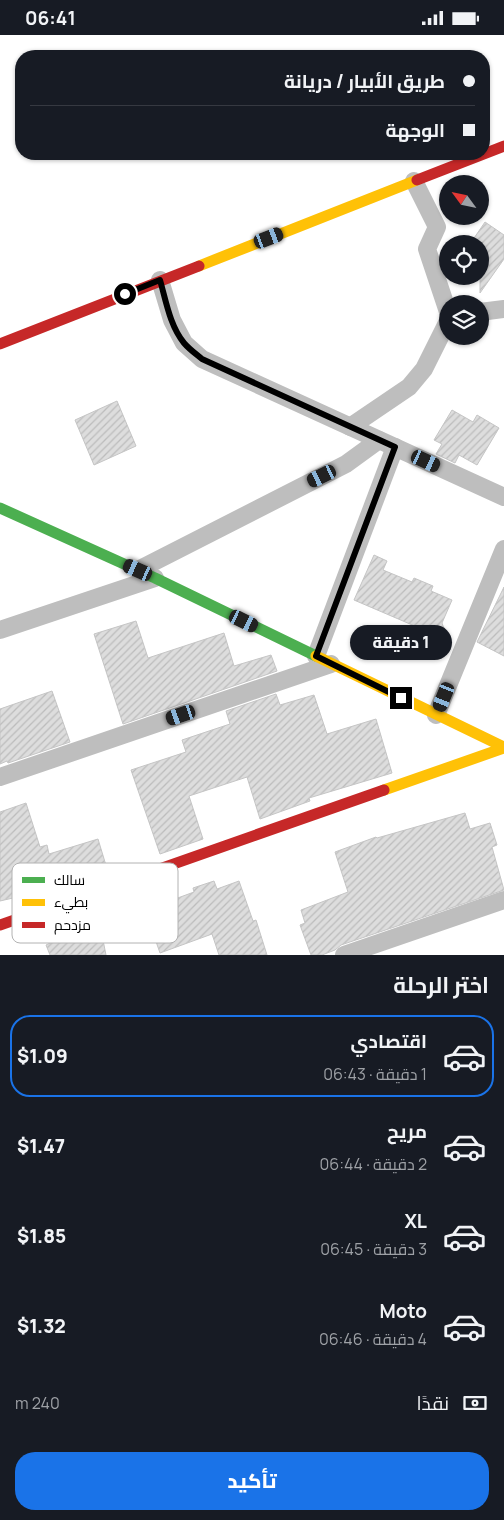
<!DOCTYPE html>
<html lang="ar">
<meta charset="utf-8">
<style>
body{margin:0;font-family:Manrope,Cairo,sans-serif;background:#20242c;color:#f1f3f6;direction:rtl;height:100vh;display:flex;flex-direction:column;font-size:19px;white-space:nowrap}
*{box-sizing:border-box;margin:0}
p{font-size:16px;color:#9ea1a6}
.icon{flex:none;width:28px;height:28px;fill:none;stroke:currentColor;stroke-width:2;stroke-linecap:round;stroke-linejoin:round}
.map{position:relative;height:920px;overflow:hidden;direction:ltr}
.drawer{display:flex;flex-direction:column;background:#171b24;flex:1}
.drawer>*{flex:none}
.banner{position:absolute;left:15px;top:15px;width:475px;height:110px;border-radius:20px;box-shadow:0 1px 4px #0004;direction:rtl;display:grid;align-content:center;height:110px;padding:0 15px;background:#171b24}
.needle{width:32px;rotate:303deg}
.fabs{position:absolute;left:439px;top:140px;display:grid;gap:10px}
.fabs a{display:grid;place-items:center;width:50px;height:50px;border-radius:50%;background:#171b24;box-shadow:0 1px 4px #0004;font-size:25px}
.end{position:absolute;width:22px;height:22px;margin:-11px;border:6px solid #000;background:#fff;box-shadow:0 0 0 2px #fff}
.from{border-radius:50%}
.bubble{position:absolute;height:35px;border-radius:18px;background:#171b24;box-shadow:0 1px 4px #0004;font-size:16px;font-weight:800;line-height:35px;text-align:center;direction:rtl}
.car{position:absolute;width:15px;height:30px;margin:-15px -8px;border-radius:6px;box-shadow:0 0 4px 1px #0007;background:linear-gradient(#222 24%,#8ab4d8 0 40%,#222 0 76%,#8ab4d8 0 86%,#222 0)}
.banner b{display:flex;align-items:center;gap:18px;height:48px;font-size:19px}
.banner b+b{border-top:1px solid #363941}
.banner i{width:12px;height:12px;background:#f1f3f6}
ul{padding:0;list-style:none}
li{display:flex;align-items:center;gap:15px;height:82px;margin:0 10px 8px;padding:0 5px;border:2px solid transparent;border-radius:20px}
li div{flex:1}
li b{display:block;font-size:19px}
li em{font-style:normal;font-weight:800}
li.on{border-color:#1a73e8}
li>.icon{width:45px;height:45px;stroke-width:1.5}
h2{padding:0 15px;font-size:22px;line-height:60px}
.pay{display:flex;align-items:center;gap:12px;height:55px;padding:0 15px;font-size:19px}
.pay p{margin-inline-start:auto}
.button{display:flex;gap:10px;margin-top:auto;padding:10px 15px}
.button a{flex:1;height:58px;border-radius:20px;background:#1a73e8;color:#fff;font-size:20px;font-weight:800;line-height:58px;text-align:center}
.status{display:flex;justify-content:space-between;align-items:center;height:35px;padding:0 25px;background:#171b24;direction:ltr}
.status svg{height:14px;fill:currentColor}
.map>svg:first-child{display:block}
.building{fill:url(#building-hatch);stroke:#c5c5c5}
.lines{fill:none;stroke-linecap:round;stroke-linejoin:round}
.street{stroke:#bebebe;stroke-width:18}
.fast{stroke:#4caf50;stroke-width:11}
.slow{stroke:#ffc107;stroke-width:11}
.jam{stroke:#c62828;stroke-width:11}
.route{stroke:#000;stroke-width:6}
.key{fill:#fff;stroke:#b2b2b2;stroke-width:1}
.key-label{font-size:14px;fill:#000}
</style>
<div class="status"><b>06:41</b><svg viewBox="0 0 49 12"><path d="M0 12V9h3v3zM5 12V6h3v6zM10 12V3h3v9zM15 12V0h3v12zM26 1h20v11H26zM47 4h2v5h-2z"/></svg></div>
<div class="map">
<svg width="504" height="920" viewBox="0 0 504 920">
<defs>
<pattern id="building-hatch" width="6" height="6" patternUnits="userSpaceOnUse" patternTransform="scale(1.25)"><rect width="6" height="6" fill="#ddd"/><path d="M-1 1l2-2M0 6l6-6M5 7l2-2" fill="none" stroke="#bcbcbc"/></pattern>
</defs>
<rect width="100%" height="100%" fill="#fff"/>
<g class="building">
<path d="M485 187 504 200V224L480 258V209H470Z"/>
<path d="M117 366 136 411 94 430 75 385Z"/>
<path d="M452 375 473 387 477 380 499 393 477 430 459 420 455 428 436 419 442 409 434 405Z"/>
<path d="M374 520 387 526 383 535 412 547 414 543 433 551 431 556 452 565 442 588 446 599 427 605 424 595 354 565Z"/>
<path d="M504 552V621L477 607Z"/>
<path d="M136 586 148 623 224 598 234 631 271 620 277 636 123 689 94 599Z"/>
<path d="M52 656 70 707 8 728 7 726 0 729V674Z"/>
<path d="M276 659 280 670 314 660 327 699 376 684 392 738 309 763 310 766 260 784 247 742 189 761 203 804 160 819 131 735 186 717 182 705 230 689 226 676Z"/>
<path d="M26 768 40 812 47 810 49 819 98 804 108 837 40 861 14 868 13 863 0 866V777Z"/>
<path d="M465 778 470 794 490 788 497 810 492 812 504 855 341 910 335 915 322 920H311L300 890 305 888 301 875 348 857 335 817 376 802 377 803Z"/>
<path d="M214 846 217 854 239 846 253 886 256 885 267 920H219L212 899 160 918 145 875 194 857 193 853Z"/>
<path d="M99 885 106 920H50L46 910Z"/>
</g>
<g class="lines">
<g class="street">
<path d="M414 146 437 192 427 214 448 277"/>
<path d="M160 245 172 285 184 308 202 324 504 462"/>
<path d="M480 277 504 274"/>
<path d="M350 392 409 352 424 334 448 286"/>
<path d="M138 535 346 429 379 405"/>
<path d="M0 595 155 543"/>
<path d="M316 621 395 412"/>
<path d="M436 680 504 514"/>
<path d="M0 742 331 629"/>
<path d="M344 920 504 865"/>
</g>
<path class="fast" d="M0 473 155 543 316 621"/>
<g class="slow">
<path d="M199 231 417 145"/>
<path d="M316 621 504 712"/>
<path d="M384 755 504 713"/>
</g>
<g class="jam">
<path d="M417 145 504 111"/>
<path d="M0 309 199 231"/>
<path d="M0 890 384 755"/>
</g>
</g>
<g class="lines">
<path class="route" d="M125 259 160 245C166 266 170 291 184 308 189 314 196 319 202 324L395 412 316 621 401 663"/>
</g>
<rect x="12" y="828" width="166" height="80" rx="8" class="key"/>
<rect x="22" y="842" width="23" height="6" fill="#4caf50"/>
<rect x="22" y="864" width="23" height="7" fill="#ffc107"/>
<rect x="22" y="887" width="23" height="6" fill="#c62828"/>
<g class="key-label">
<text x="54" y="850">سالك</text>
<text x="54" y="872">بطيء</text>
<text x="54" y="895">مزدحم</text>
</g>
</svg>
<div class="fabs">
<a><svg class="needle" viewBox="-14 -14 28 28"><path d="M0-13l5 13h-10z" fill="#e53935"/><path d="M0 13l5-13h-10z" fill="#9ea1a6"/></svg></a>
<a><svg class="icon" aria-label="locate" viewBox="0 0 24 24"><circle cx="12" cy="12" r="6"/><path d="M12 2v4M12 18v4M2 12h4M18 12h4"/></svg></a>
<a><svg class="icon" aria-label="layers" viewBox="0 0 24 24"><path d="M12 4l9 5-9 5-9-5zM3 14l9 5 9-5"/></svg></a>
</div>
<i class="end from" style="left:125px;top:259px"></i>
<i class="end" style="left:401px;top:663px"></i>
<div class="bubble" style="left:350px;top:590px;width:102px">1 دقيقة</div>
<i class="car" style="left:269px;top:203px;rotate:69deg"></i>
<i class="car" style="left:426px;top:426px;rotate:115deg"></i>
<i class="car" style="left:322px;top:441px;rotate:244deg"></i>
<i class="car" style="left:138px;top:535px;rotate:294deg"></i>
<i class="car" style="left:244px;top:586px;rotate:116deg"></i>
<i class="car" style="left:444px;top:662px;rotate:202deg"></i>
<i class="car" style="left:181px;top:680px;rotate:251deg"></i>
<div class="banner">
<b><i class="from"></i>طريق الأبيار / دريانة</b>
<b><i></i>الوجهة</b>
</div>
</div>
<section class="drawer">
<h2>اختر الرحلة</h2>
<ul>
<li class="on"><svg class="icon" aria-label="car" viewBox="0 0 24 24"><path d="M5 17H2v-5l4-1 3-4h7l3 4 3 1v5h-3M9 17h6M6 11h13"/><circle cx="7" cy="17" r="2"/><circle cx="17" cy="17" r="2"/></svg><div><b>اقتصادي</b><p>1 دقيقة · 06:43</p></div><em>$1.09</em></li>
<li><svg class="icon" aria-label="car" viewBox="0 0 24 24"><path d="M5 17H2v-5l4-1 3-4h7l3 4 3 1v5h-3M9 17h6M6 11h13"/><circle cx="7" cy="17" r="2"/><circle cx="17" cy="17" r="2"/></svg><div><b>مريح</b><p>2 دقيقة · 06:44</p></div><em>$1.47</em></li>
<li><svg class="icon" aria-label="car" viewBox="0 0 24 24"><path d="M5 17H2v-5l4-1 3-4h7l3 4 3 1v5h-3M9 17h6M6 11h13"/><circle cx="7" cy="17" r="2"/><circle cx="17" cy="17" r="2"/></svg><div><b>XL</b><p>3 دقيقة · 06:45</p></div><em>$1.85</em></li>
<li><svg class="icon" aria-label="car" viewBox="0 0 24 24"><path d="M5 17H2v-5l4-1 3-4h7l3 4 3 1v5h-3M9 17h6M6 11h13"/><circle cx="7" cy="17" r="2"/><circle cx="17" cy="17" r="2"/></svg><div><b>Moto</b><p>4 دقيقة · 06:46</p></div><em>$1.32</em></li>
</ul>
<div class="pay"><svg class="icon" aria-label="cash" viewBox="0 0 24 24"><path d="M3 7h18v10H3z"/><circle cx="12" cy="12" r="2"/></svg>نقدًا<p>240 m</p></div>
<div class="button"><a>تأكيد</a></div>
</section>
